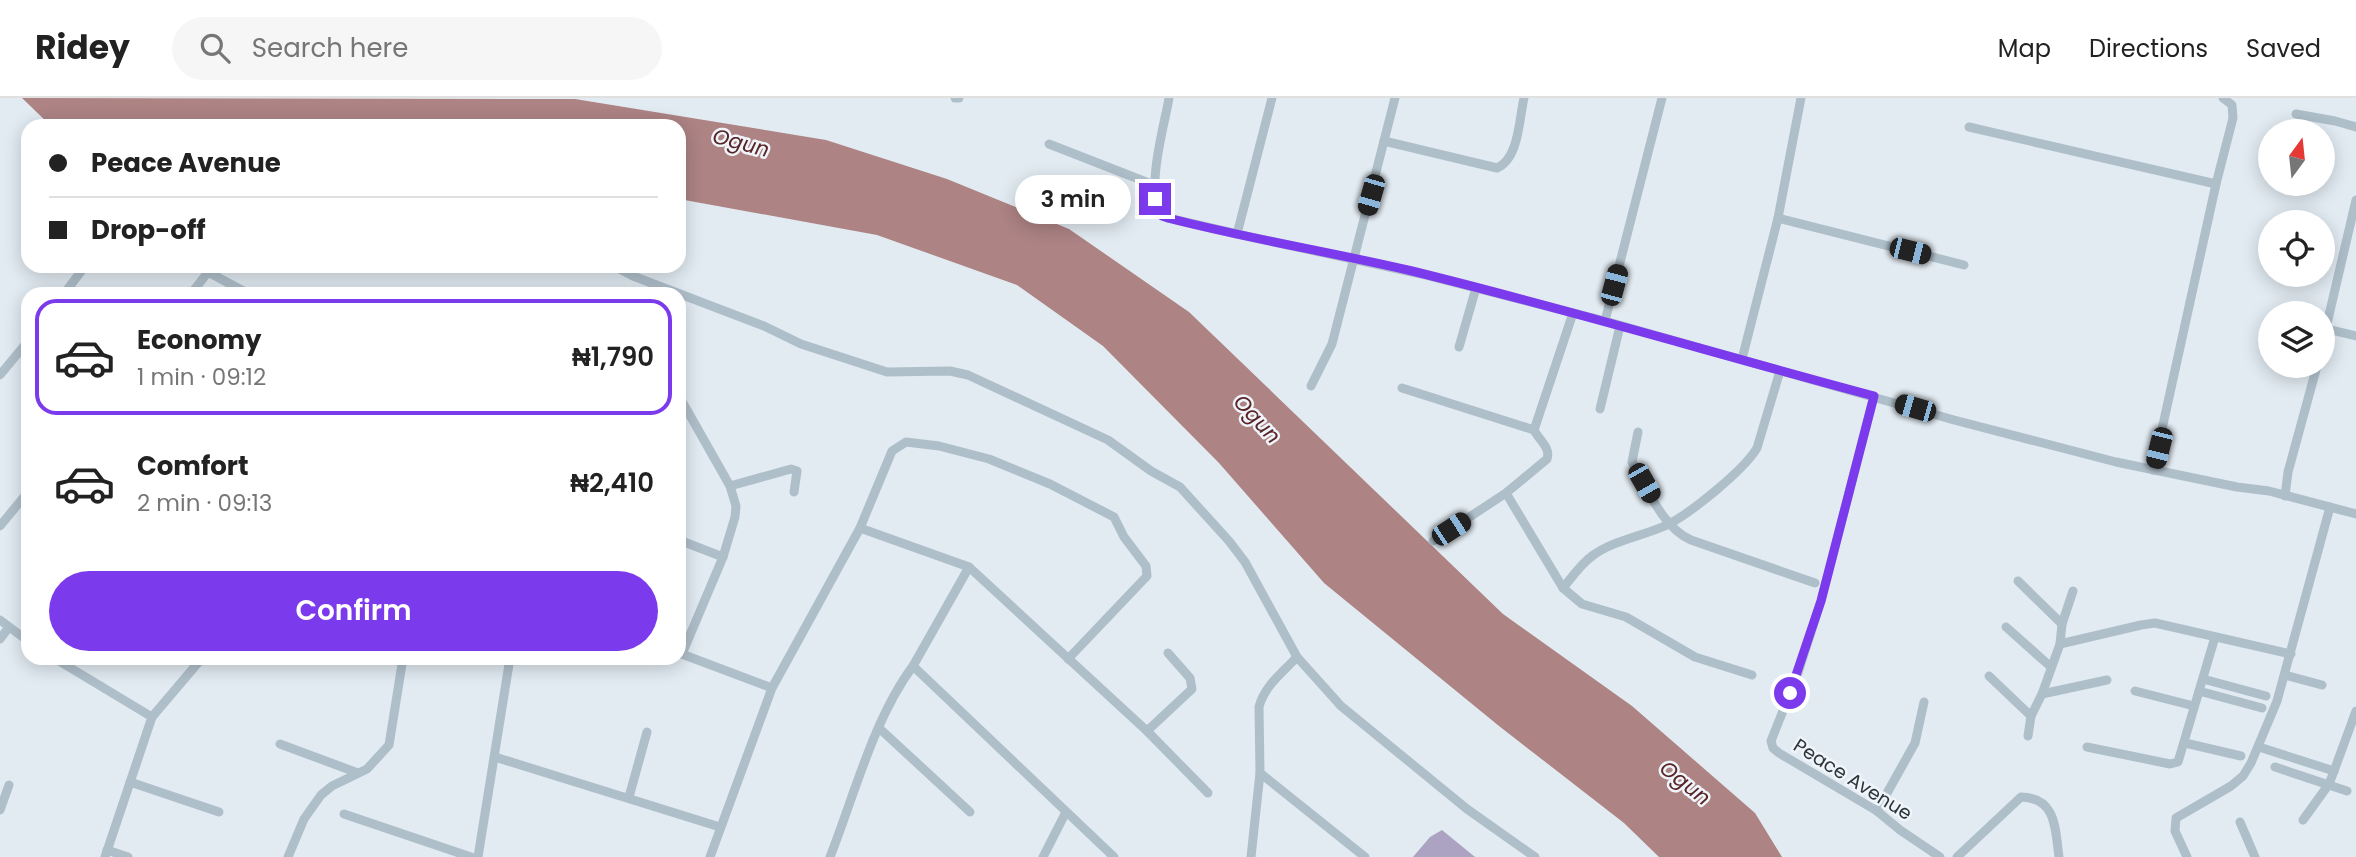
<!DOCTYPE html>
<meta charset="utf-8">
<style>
body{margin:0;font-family:Poppins,sans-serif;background:#f6f6f6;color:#222;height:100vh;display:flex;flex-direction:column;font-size:26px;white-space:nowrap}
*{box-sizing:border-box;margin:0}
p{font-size:23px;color:#767676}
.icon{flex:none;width:38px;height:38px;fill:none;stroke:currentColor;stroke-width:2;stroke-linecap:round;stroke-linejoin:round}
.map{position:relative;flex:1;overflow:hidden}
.side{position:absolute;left:21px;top:189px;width:665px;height:378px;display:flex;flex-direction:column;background:#fff;border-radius:21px;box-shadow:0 4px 18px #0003}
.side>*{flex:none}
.banner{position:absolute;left:21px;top:21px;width:665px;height:154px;border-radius:21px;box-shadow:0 4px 18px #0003;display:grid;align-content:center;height:154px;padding:0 28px;background:#fff}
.needle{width:46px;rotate:15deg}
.controls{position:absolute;left:2258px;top:21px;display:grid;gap:14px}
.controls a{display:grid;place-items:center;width:77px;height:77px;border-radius:50%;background:#fff;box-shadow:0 4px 18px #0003;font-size:35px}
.end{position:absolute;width:32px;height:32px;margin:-16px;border:9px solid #7c3aed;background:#fff;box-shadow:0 0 0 4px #fff}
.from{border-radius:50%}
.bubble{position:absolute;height:49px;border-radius:24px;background:#fff;box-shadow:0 4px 18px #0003;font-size:23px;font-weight:600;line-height:49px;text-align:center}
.car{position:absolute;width:21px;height:42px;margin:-21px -10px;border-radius:9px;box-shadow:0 0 5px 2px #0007;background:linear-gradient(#222 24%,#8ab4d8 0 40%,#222 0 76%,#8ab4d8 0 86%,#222 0)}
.banner b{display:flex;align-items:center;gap:24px;height:66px;font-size:26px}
.banner b+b{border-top:2px solid #e0e0e0}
.banner i{width:18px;height:18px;background:#222}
ul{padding:12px 0 0;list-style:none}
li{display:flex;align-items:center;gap:21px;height:116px;margin:0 14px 10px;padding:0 14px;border:4px solid transparent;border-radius:21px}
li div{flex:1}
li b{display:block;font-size:26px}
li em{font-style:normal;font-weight:600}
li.active{border-color:#7c3aed}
li>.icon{width:63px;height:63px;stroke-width:1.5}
.button{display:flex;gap:14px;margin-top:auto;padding:14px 28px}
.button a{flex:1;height:80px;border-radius:42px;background:#7c3aed;color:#fff;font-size:28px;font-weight:600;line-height:80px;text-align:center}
header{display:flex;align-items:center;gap:42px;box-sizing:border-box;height:98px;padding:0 35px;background:#fff;border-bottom:2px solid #e0e0e0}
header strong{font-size:33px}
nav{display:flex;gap:38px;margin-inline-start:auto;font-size:24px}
.search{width:490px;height:63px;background:#f6f6f6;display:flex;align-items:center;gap:18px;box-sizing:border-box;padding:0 24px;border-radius:38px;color:#767676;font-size:26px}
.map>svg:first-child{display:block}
.green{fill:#aba3c1}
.water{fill:#ad8384}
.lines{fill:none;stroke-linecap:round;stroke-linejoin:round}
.street{stroke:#afbfca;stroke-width:9}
.route{stroke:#7c3aed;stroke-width:9}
.labels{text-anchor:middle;stroke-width:5;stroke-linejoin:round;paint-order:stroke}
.street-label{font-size:19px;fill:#2c3639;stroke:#eff5fa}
.water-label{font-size:21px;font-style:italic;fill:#582425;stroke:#eff5fa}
</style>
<header>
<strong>Ridey</strong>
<div class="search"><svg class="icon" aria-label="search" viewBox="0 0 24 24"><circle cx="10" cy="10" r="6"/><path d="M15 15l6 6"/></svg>Search here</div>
<nav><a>Map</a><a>Directions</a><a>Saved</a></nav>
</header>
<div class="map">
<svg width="2356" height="759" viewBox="0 0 2356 759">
<rect width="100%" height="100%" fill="#e2ebf2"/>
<path class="green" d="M1442 732 1475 759H1413L1430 739Z"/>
<path class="water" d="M22 0 575 1 826 42 947 81 1069 131 1189 214 1503 516 1632 608 1755 715 1782 759H1659L1624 725 1499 628 1324 485 1219 365 1103 248 1017 187 877 137 679 101V28H51Z"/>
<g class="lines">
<g class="street">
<path d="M955 0H959"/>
<path d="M1169 0C1165 26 1140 107 1168 120L1237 136"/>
<path d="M1272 0 1237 136 1421 176 1605 223 1954 322 2116 364 2237 389 2269 393 2356 416"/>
<path d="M2296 16 2335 23 2356 29"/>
<path d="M1969 29 2216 86"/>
<path d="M1384 43 1497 70C1519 61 1519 21 1524 0"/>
<path d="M1049 46 1154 87"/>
<path d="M1778 120 1964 167"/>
<path d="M614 168 633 178 764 228 801 246 887 274 950 273 968 277 1108 342 1151 373 1180 389 1229 443 1245 464 1297 559 1341 608 1467 711 1535 759"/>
<path d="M64 196 85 168"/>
<path d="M191 196 208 174 249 196"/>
<path d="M1605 223 1662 0"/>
<path d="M2327 231 2356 238"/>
<path d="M2322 247 2356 102"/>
<path d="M1459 249 1476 190"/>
<path d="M1742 261 1778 120 1801 0"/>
<path d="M0 277 28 243"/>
<path d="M1311 288 1332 246 1395 0"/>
<path d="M1402 290 1534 332"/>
<path d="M679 298 730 388 736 408 735 419 723 459 682 556"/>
<path d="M1874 298 1821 503 1798 575 1771 643 1773 650 1779 655 1877 713 1900 732 1940 759"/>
<path d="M1600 311 1620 228"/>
<path d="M1638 334 1632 364C1647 390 1663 430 1691 442L1815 485"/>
<path d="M2153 372 2216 86 2233 20 2232 7 2223 0"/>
<path d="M730 388 791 371 797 373 794 394"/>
<path d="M1506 395 1563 490 1582 506 1626 519 1695 559 1752 577"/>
<path d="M2285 398 2288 374 2317 268"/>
<path d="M0 428 28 394"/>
<path d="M860 430 969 469 1147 633 1208 695"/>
<path d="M679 442 723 459"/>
<path d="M1433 443 1506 395 1547 361C1551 350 1539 342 1534 332L1573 215"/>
<path d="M2018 483 2062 526"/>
<path d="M1563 490C1572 479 1581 466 1592 458 1614 442 1643 438 1667 427 1691 415 1744 372 1757 350L1780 273"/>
<path d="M0 522 28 543"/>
<path d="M2006 529 2051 569"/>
<path d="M0 541 9 529"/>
<path d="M2060 546 2141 527 2155 525 2291 556"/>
<path d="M679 555 772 590"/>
<path d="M54 560 152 619"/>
<path d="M913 568 1114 759"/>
<path d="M2285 577 2322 587"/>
<path d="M1989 578 2031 618"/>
<path d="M2203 581 2266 598"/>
<path d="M2135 593 2194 608"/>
<path d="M2199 593 2262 610"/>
<path d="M2042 596 2107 582"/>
<path d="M879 630 970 714"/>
<path d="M1147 633 1192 591 1190 580 1168 555"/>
<path d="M2028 638 2031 618 2042 596 2060 546 2062 526 2073 493"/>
<path d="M2185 645 2241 658"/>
<path d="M280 646 358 675"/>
<path d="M2087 649 2170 666 2178 664 2215 539"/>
<path d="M2259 649 2334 673 2356 613"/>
<path d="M495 659 720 729"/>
<path d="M2275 669 2347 693"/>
<path d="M1260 675 1365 759"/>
<path d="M130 684 219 714"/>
<path d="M629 699 647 634"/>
<path d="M0 712 9 687"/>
<path d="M1877 713 1915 645 1924 604"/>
<path d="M344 716 471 759"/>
<path d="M2303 722 2329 686 2334 673"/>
<path d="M2240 724 2255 759"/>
<path d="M107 752 128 759"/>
<path d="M105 759 152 619 202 560"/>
<path d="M288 759 304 721 321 697 332 688 367 671 389 647 403 560"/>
<path d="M478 759 510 560"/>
<path d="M710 759 772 590 860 430 892 353 906 344 939 348 989 361 1050 386 1114 419 1124 439 1146 468 1147 478 1068 561"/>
<path d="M830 759C854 698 874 620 913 568L969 469"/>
<path d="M1043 759 1066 714"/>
<path d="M1251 759 1260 675 1259 609C1264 588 1283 574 1297 559"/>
<path d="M1957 759 2021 699C2057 700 2055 731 2059 759"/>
<path d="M2187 759 2175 733 2176 720 2231 688 2243 678 2251 665 2277 603 2330 409"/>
</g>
</g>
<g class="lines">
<path class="route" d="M1155 101 1162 118 1168 120C1249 141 1331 154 1412 173 1567 211 1720 257 1874 298L1821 503 1790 595"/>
</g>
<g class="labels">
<g class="street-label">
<text transform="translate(1853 681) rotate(32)" y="7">Peace Avenue</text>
</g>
<g class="water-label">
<text transform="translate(741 45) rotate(15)" y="7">Ogun</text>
<text transform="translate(1257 321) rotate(47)" y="7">Ogun</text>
<text transform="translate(1685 685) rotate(38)" y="7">Ogun</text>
</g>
</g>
</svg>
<div class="controls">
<a><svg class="needle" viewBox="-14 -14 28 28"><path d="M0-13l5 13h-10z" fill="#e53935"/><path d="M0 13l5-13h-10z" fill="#767676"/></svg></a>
<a><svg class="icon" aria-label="locate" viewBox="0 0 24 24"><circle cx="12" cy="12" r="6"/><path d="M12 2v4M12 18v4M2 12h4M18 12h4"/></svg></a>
<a><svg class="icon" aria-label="layers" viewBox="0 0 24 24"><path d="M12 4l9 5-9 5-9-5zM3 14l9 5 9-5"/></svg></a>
</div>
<i class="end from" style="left:1790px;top:595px"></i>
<i class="end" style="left:1155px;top:101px"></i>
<div class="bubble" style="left:1015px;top:77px;width:116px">3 min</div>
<i class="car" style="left:1371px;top:97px;rotate:196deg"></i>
<i class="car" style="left:1910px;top:153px;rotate:104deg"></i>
<i class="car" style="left:1614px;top:187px;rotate:15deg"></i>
<i class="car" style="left:1915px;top:310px;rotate:286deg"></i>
<i class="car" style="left:2159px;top:350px;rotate:194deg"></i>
<i class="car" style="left:1644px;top:385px;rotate:150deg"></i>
<i class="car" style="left:1451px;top:431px;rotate:57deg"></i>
<div class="banner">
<b><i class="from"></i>Peace Avenue</b>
<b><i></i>Drop-off</b>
</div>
<section class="side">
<ul>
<li class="active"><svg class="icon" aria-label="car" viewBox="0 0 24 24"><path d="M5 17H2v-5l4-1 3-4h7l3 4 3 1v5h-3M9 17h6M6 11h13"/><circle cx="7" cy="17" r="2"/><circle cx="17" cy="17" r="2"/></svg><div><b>Economy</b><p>1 min · 09:12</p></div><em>₦1,790</em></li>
<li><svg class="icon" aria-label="car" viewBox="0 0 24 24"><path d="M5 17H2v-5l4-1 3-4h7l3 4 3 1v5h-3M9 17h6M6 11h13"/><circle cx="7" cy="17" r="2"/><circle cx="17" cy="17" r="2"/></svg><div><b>Comfort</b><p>2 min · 09:13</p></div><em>₦2,410</em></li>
</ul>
<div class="button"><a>Confirm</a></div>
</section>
</div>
